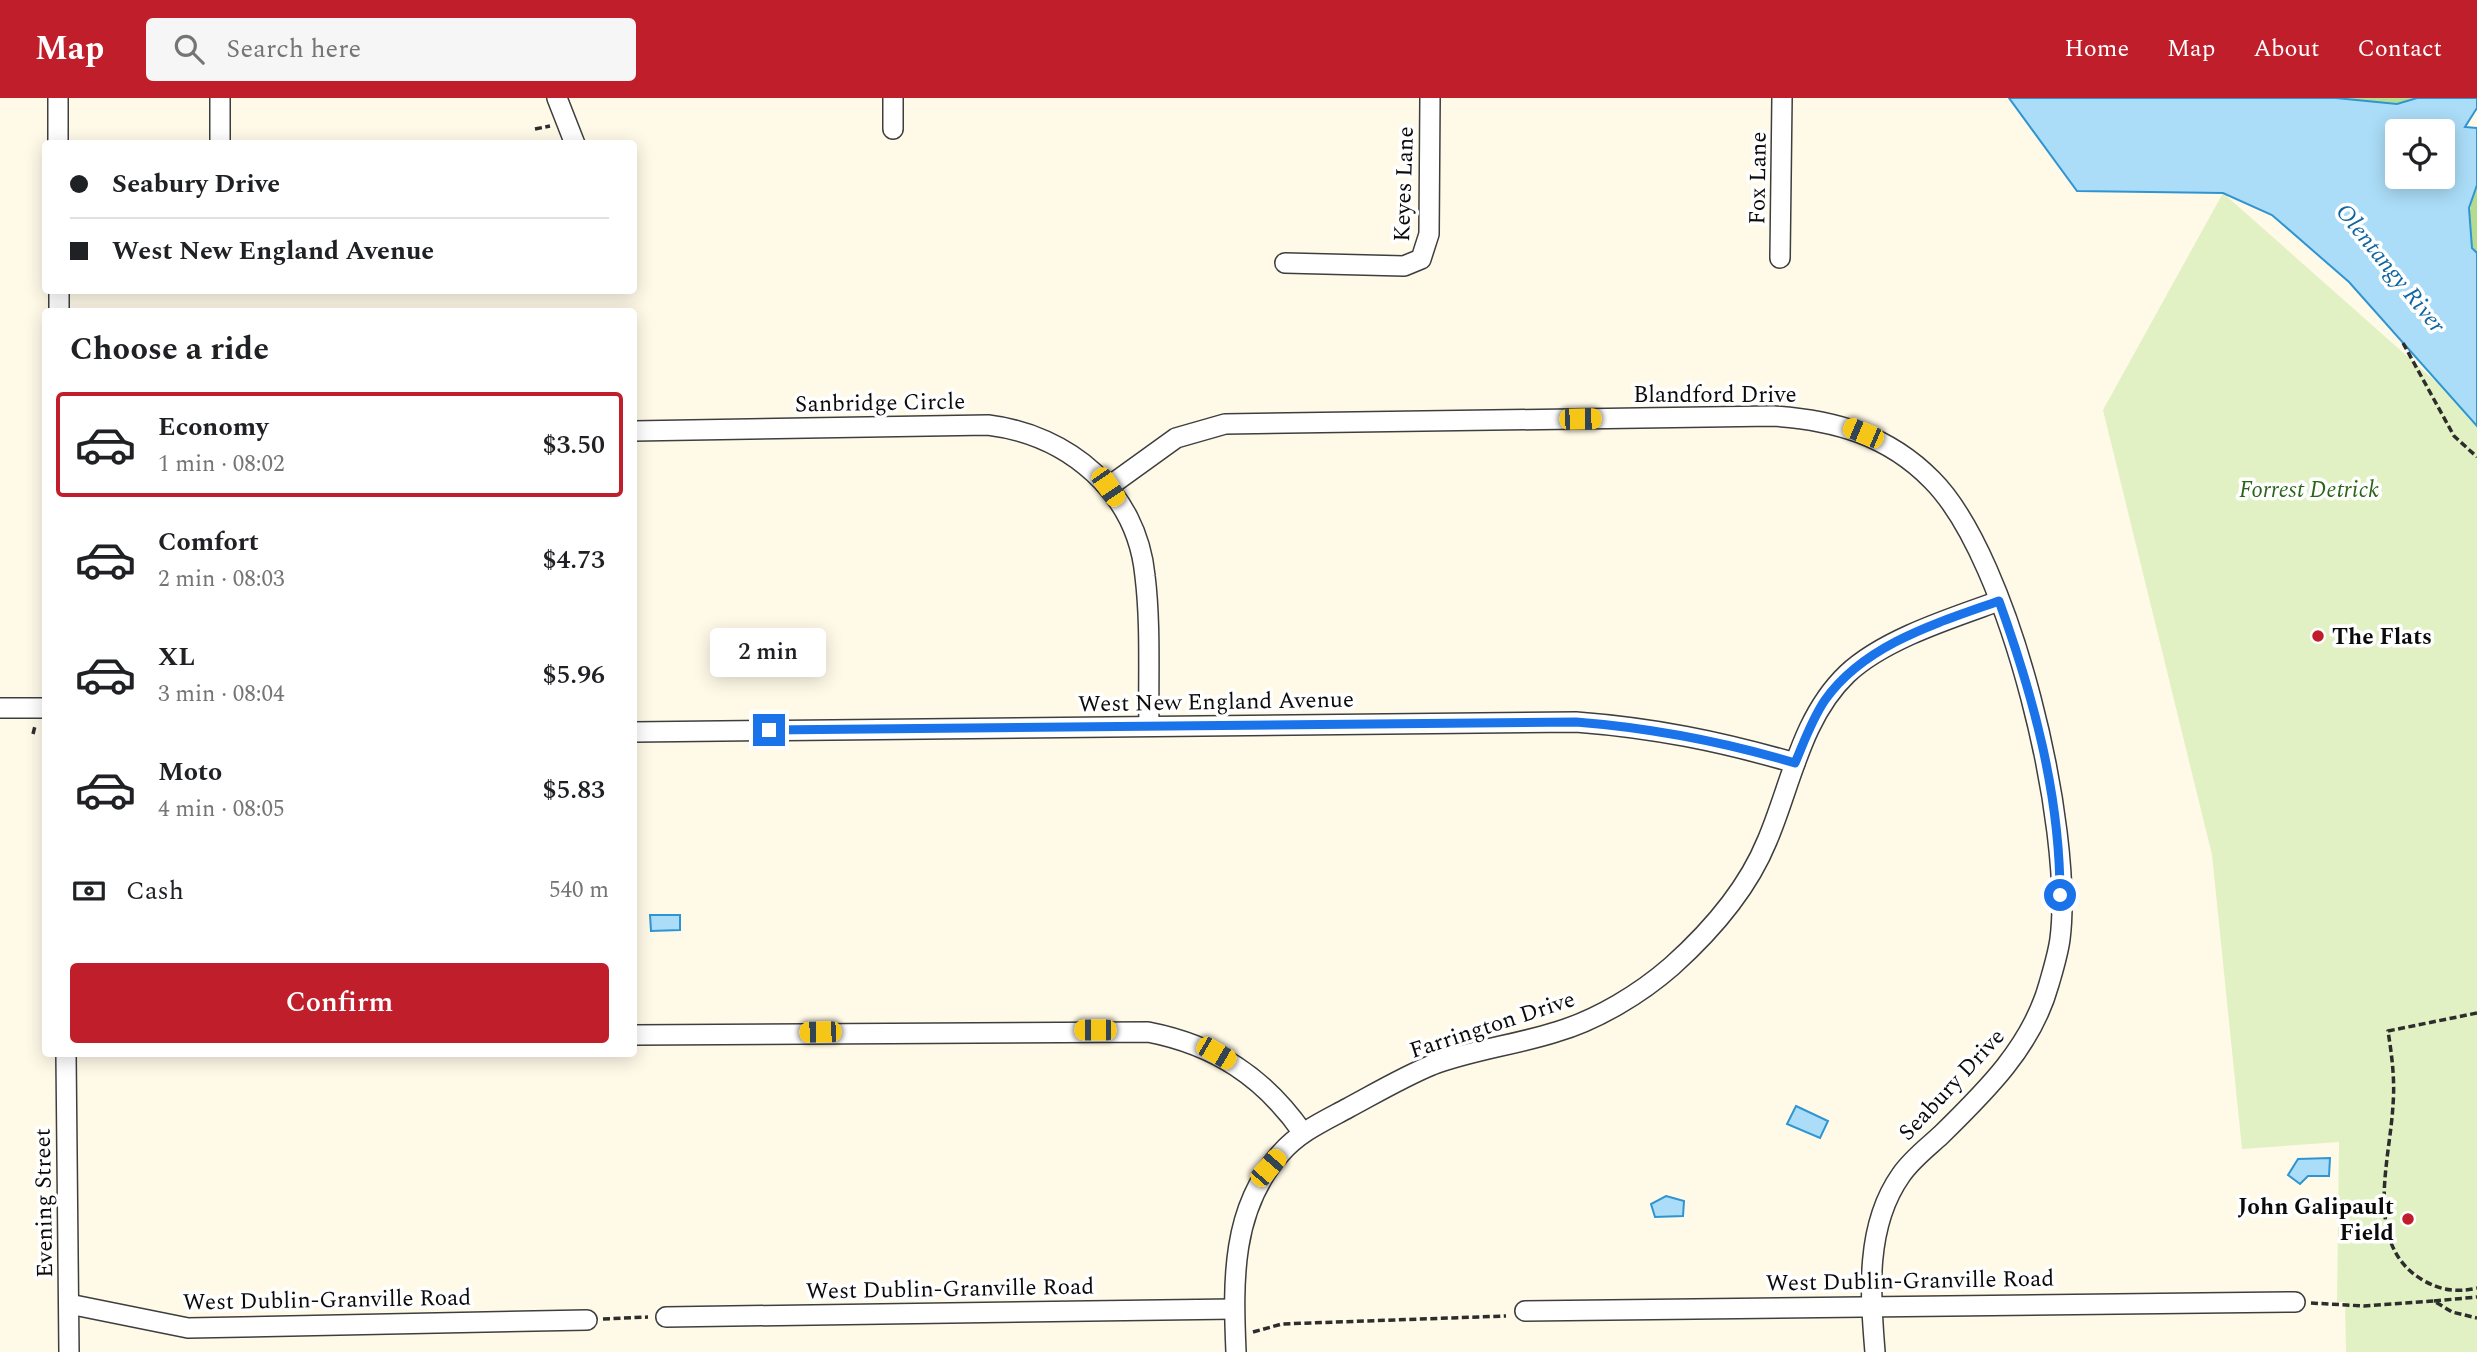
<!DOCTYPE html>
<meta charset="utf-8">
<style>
body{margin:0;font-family:Spectral,serif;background:#f6f6f6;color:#202124;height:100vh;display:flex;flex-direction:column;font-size:26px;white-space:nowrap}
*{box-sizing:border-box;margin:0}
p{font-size:23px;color:#757577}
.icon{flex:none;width:38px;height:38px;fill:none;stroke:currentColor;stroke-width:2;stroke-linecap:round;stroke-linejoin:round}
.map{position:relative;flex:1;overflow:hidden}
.sheet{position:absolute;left:42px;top:210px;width:595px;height:749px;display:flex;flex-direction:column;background:#fff;border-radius:7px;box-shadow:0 4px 18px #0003}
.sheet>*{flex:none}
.top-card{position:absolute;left:42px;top:42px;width:595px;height:154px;border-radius:7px;box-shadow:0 4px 18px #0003;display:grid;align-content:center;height:154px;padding:0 28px;background:#fff}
.fabs{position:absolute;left:2385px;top:21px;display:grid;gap:14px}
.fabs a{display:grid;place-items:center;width:70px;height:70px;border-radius:7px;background:#fff;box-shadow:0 4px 18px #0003;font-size:35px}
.end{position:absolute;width:32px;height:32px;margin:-16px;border:9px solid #1a73e8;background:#fff;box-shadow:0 0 0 4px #fff}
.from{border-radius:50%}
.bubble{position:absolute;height:49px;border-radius:7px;background:#fff;box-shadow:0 4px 18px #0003;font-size:23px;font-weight:600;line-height:49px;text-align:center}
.car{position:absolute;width:21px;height:42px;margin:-21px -10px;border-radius:9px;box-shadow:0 0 5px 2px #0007;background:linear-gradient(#f5c518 24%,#345 0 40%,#f5c518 0 76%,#345 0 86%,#f5c518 0)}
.top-card b{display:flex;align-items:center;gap:24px;height:66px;font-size:26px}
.top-card b+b{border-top:2px solid #e0e0e0}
.top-card i{width:18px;height:18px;background:#202124}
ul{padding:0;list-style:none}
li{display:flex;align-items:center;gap:21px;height:105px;margin:0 14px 10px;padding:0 14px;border:4px solid transparent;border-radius:7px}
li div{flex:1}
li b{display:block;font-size:26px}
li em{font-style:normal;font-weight:600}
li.on{border-color:#bf1e2a}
li>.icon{width:63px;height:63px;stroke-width:1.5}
h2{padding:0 28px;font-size:32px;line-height:84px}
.pay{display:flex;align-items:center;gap:18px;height:77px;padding:0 28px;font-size:26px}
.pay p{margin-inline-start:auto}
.action{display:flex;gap:14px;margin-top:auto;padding:14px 28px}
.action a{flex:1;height:80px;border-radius:7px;background:#bf1e2a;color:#fff;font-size:28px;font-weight:600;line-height:80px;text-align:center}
header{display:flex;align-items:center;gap:42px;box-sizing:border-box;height:98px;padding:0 35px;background:#bf1e2a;color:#fff}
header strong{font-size:33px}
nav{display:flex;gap:38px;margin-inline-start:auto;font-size:24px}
.search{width:490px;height:63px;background:#f6f6f6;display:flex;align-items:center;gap:18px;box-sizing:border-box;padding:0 24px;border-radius:7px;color:#757577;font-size:26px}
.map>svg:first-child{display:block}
.forest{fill:#b4db90}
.pitch{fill:#e2f1c3}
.water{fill:#abddf8;stroke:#2f95d2;stroke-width:2;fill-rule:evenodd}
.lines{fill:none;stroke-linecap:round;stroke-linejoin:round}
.minor-casing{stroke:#3e3e3e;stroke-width:22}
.path{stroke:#2d2d2d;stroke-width:3.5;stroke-dasharray:7 3.5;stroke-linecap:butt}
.minor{stroke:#fff;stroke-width:19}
.route{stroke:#1a73e8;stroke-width:9}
.poi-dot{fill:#bf1e2a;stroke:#fff;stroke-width:2.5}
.labels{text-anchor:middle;stroke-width:7;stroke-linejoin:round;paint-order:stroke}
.street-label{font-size:23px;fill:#0b0b0b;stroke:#fff}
.park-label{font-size:23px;font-style:italic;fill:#2b6419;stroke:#fff}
.poi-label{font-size:23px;font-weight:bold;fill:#0b0b0b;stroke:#fff;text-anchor:start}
.water-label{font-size:24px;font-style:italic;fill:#1065a0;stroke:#fff}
</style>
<header>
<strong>Map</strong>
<div class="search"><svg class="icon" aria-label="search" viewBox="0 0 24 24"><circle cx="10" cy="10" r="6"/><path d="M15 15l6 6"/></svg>Search here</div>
<nav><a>Home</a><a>Map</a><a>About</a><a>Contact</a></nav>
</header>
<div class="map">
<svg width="2477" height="1254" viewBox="0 0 2477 1254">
<rect width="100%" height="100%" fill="#fffae8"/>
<g class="forest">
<path d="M2336 0H2417L2397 6Z"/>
<path d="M2477 87V155C2462 139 2470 105 2477 87Z"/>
</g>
<path class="pitch" d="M2223 95 2477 320V1254H2346L2345 1204H2337L2339 1044 2242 1051 2212 757 2103 312Z"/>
<g class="water">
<path d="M2009 0H2336L2397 6 2417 0H2477V10L2465 29 2477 30V87L2469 110 2472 150 2477 155V328L2349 184 2272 117 2223 95 2077 93ZM2443 33V79H2398V33Z"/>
<path d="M650 817H680V832L651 833Z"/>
<path d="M1796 1008 1828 1023 1820 1040 1787 1026Z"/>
<path d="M2330 1060 2329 1078H2308L2300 1086 2288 1077 2298 1061Z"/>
<path d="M1666 1098 1684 1103 1683 1118 1655 1119 1651 1106Z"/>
</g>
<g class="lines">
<defs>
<g id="minor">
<path d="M58 0V46"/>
<path d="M220 0V46"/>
<path d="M557 0 575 46"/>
<path d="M893 0V31"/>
<path d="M1780 160 1782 0"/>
<path d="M1285 165 1404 168 1421 161 1429 136 1430 0"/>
<path d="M59 192V214"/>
<path d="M634 333 988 327C1069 337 1137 394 1145 478 1151 527 1148 579 1149 628"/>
<path d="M1108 389 1176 340 1225 326 1773 318C1834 322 1888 337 1932 382 2011 461 2074 731 2060 841 2058 856 2053 872 2049 886 2032 948 1986 993 1941 1037 1928 1049 1911 1062 1901 1077 1865 1128 1870 1195 1875 1254"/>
<path d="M0 610H46"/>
<path d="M634 634 1576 624C1654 630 1719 643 1795 665"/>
<path d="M634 937 1148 934C1215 947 1264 979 1303 1035"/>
<path d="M66 956 69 1254"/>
<path d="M69 1206 188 1230 587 1222"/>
<path d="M1525 1213 2295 1204"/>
<path d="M666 1219 1234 1211"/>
<path d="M1236 1254C1233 1183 1231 1111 1281 1055 1299 1034 1324 1023 1348 1010 1376 995 1403 979 1432 967 1472 952 1515 947 1556 934 1597 922 1640 896 1672 868 1711 833 1747 792 1767 743 1791 687 1801 620 1847 576 1884 541 1952 520 1999 503"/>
</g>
</defs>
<use href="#minor" class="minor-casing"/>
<g class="path">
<path d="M535 31 550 28"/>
<path d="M2403 245 2454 338 2477 359"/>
<path d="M44 581H46"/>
<path d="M33 636 35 628"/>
<path d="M43 644H46"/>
<path d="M2477 915 2388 933C2392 958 2395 982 2393 1007 2390 1063 2363 1145 2421 1181 2439 1192 2456 1195 2477 1190"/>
<path d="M2434 1203 2477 1199"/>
<path d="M2311 1205 2364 1208 2434 1203 2452 1214 2477 1220"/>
<path d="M603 1221 648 1219"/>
<path d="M1253 1234 1282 1226 1506 1218"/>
</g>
<use href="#minor" class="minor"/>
</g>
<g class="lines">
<path class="route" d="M769 632 1576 624C1653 630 1721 643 1795 665 1804 644 1812 621 1825 602 1865 546 1937 525 1999 503 2033 597 2060 696 2060 797"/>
</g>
<g class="poi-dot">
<circle cx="2318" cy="538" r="7"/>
<circle cx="2408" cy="1121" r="7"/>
</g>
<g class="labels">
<g class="street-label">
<text transform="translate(1757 80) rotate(-89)" y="8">Fox Lane</text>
<text transform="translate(1403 86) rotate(-88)" y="8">Keyes Lane</text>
<text x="1715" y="304">Blandford Drive</text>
<text transform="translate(880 304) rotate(-1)" y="8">Sanbridge Circle</text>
<text transform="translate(1216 603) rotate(-1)" y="8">West New England Avenue</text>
<text transform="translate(1492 926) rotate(-18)" y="8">Farrington Drive</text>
<text transform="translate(1951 986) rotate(-47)" y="8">Seabury Drive</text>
<text transform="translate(43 1105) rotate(-91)" y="8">Evening Street</text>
<text transform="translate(1910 1182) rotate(-1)" y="8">West Dublin-Granville Road</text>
<text transform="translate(950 1190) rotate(-1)" y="8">West Dublin-Granville Road</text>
<text transform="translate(327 1201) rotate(-1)" y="8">West Dublin-Granville Road</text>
</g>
<g class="park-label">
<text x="2309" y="399">Forrest Detrick</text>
</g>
<g class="poi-label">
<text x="2332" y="546">The Flats</text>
<text x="2394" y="1116" text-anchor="end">John Galipault<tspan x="2394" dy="26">Field</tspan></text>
</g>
<g class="water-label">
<text transform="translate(2391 170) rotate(51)" y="8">Olentangy River</text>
</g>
</g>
</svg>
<div class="fabs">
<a><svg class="icon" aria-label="locate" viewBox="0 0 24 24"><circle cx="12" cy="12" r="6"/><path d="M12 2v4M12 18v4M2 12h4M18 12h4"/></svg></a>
</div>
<i class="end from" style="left:2060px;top:797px"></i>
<i class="end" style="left:769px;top:632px"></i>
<div class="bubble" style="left:710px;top:530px;width:116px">2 min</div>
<i class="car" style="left:1580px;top:321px;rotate:89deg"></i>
<i class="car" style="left:1863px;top:335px;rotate:293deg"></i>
<i class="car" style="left:1108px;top:389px;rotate:146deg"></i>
<i class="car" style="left:1095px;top:932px;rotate:270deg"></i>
<i class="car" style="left:820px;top:934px;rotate:269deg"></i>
<i class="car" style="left:1216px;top:955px;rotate:120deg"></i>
<i class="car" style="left:1268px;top:1070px;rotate:41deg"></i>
<div class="top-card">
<b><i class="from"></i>Seabury Drive</b>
<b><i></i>West New England Avenue</b>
</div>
<section class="sheet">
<h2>Choose a ride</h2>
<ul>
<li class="on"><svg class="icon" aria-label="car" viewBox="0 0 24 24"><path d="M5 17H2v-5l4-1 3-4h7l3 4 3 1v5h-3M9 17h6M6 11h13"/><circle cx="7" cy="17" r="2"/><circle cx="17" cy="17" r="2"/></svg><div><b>Economy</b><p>1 min · 08:02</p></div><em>$3.50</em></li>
<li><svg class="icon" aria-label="car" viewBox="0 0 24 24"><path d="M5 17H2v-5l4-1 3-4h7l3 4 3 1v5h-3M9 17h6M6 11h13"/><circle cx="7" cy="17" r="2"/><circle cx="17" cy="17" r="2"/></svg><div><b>Comfort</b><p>2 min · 08:03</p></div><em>$4.73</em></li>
<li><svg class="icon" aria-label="car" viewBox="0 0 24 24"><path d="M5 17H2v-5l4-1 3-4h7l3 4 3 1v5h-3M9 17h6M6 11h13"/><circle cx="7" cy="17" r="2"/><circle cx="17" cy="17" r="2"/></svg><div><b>XL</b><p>3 min · 08:04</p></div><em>$5.96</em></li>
<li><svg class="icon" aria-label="car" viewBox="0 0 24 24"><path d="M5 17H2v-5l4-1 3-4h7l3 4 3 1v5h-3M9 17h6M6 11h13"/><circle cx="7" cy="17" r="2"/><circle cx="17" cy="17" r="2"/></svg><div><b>Moto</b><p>4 min · 08:05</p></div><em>$5.83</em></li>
</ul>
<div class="pay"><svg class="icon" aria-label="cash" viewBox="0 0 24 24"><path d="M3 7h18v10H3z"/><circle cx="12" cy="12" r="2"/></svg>Cash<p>540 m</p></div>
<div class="action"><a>Confirm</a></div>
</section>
</div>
